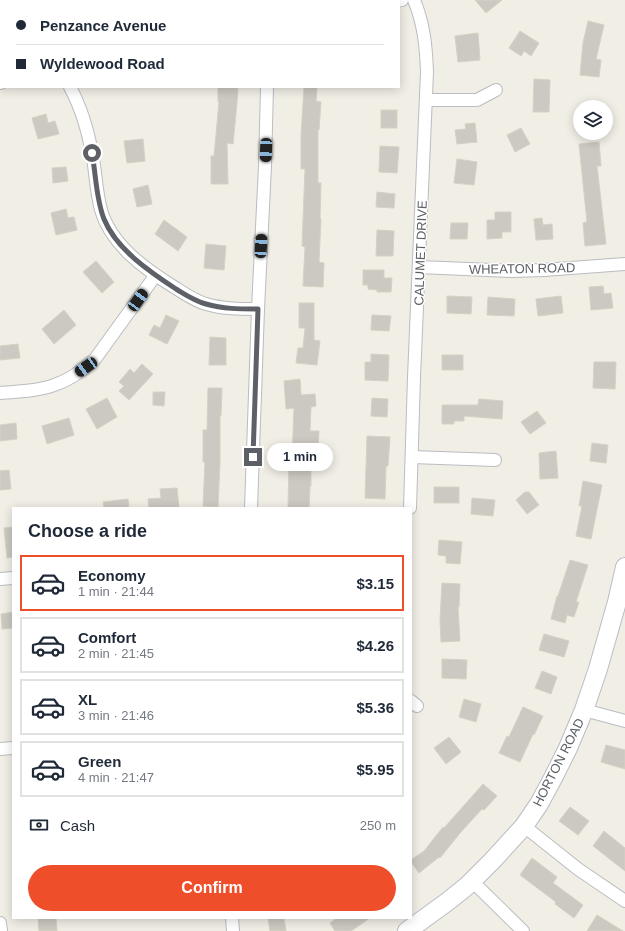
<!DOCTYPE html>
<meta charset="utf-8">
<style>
body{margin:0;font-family:Helvetica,sans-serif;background:#f2f2f3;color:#1f2937;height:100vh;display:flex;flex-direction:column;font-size:15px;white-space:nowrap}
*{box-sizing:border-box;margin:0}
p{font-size:13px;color:#747a83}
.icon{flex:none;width:22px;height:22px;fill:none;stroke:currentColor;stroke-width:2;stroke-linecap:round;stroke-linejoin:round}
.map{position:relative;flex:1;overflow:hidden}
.details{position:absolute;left:12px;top:507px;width:400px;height:412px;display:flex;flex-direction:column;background:#fff;border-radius:0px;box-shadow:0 2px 10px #0003}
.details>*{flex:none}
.banner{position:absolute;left:0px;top:0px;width:400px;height:88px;box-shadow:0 2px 10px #0003;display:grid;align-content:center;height:88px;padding:0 16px;background:#fff}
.controls{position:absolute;left:573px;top:100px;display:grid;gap:8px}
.controls a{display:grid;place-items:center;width:40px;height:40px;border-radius:50%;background:#fff;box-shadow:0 2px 10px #0003;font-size:20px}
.end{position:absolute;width:18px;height:18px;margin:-9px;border:5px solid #5d6066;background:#fff;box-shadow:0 0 0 2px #fff}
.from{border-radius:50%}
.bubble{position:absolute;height:28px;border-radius:14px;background:#fff;box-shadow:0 2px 10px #0003;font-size:13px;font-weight:700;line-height:28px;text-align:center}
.car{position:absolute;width:12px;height:24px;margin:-12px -6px;border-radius:5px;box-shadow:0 0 3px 1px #0007;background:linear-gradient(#222 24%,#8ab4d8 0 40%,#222 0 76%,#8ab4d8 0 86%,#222 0)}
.banner b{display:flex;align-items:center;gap:14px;height:38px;font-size:15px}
.banner b+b{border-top:1px solid #e0e1e3}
.banner i{width:10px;height:10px;background:#1f2937}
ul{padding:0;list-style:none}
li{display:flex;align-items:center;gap:12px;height:56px;margin:0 8px 6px;padding:0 8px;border:2px solid #e0e1e3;border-radius:0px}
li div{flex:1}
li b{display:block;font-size:15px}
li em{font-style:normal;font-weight:700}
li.current{border-color:#ef4e2b}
li>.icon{width:36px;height:36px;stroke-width:1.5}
h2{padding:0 16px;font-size:18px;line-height:48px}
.pay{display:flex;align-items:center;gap:10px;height:44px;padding:0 16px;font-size:15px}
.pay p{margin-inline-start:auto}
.action{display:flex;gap:8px;margin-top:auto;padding:8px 16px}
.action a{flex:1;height:46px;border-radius:24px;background:#ef4e2b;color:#fff;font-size:16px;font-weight:700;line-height:46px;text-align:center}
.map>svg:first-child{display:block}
.building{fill:#cbc9c1;stroke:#d5d1c3}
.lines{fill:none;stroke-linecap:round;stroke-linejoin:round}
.street-casing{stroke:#babcc1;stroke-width:14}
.secondary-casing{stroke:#babdc3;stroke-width:20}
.street{stroke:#fff;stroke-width:12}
.secondary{stroke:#fff;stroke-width:18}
.route{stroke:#5d6066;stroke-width:5}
.labels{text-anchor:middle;stroke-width:3;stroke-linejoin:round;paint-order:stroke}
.street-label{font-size:13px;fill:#5d6066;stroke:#fff}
</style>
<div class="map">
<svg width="625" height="931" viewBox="0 0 625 931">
<rect width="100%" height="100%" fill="#f0eee5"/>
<g class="building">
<path d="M475 0H502L486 13Z"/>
<path d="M588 21 604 25 596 59 601 60 599 77 580 75 583 43Z"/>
<path d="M520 31 539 43 531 56 524 51 521 56 509 48Z"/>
<path d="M478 33 480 60 458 62 455 36Z"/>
<path d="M534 79 550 80 549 112H533Z"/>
<path d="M218 87H238L237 103 233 144 227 143 228 184H211V156H214L219 102H218Z"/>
<path d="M304 87H317L316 101 321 102 319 130H318V183H321L320 219H321L319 262 324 263 323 287 303 286 305 247 302 246 305 169H301V136Z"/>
<rect x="381" y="110" width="16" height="18"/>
<path d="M46 114 48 123 55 121 59 134 38 139 32 118Z"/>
<path d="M475 123 477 142 457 144 455 130 466 129 465 124Z"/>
<path d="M521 128 530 144 515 152 507 135Z"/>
<path d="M143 139 145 161 127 163 124 141Z"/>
<path d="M599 142 601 166H597L606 244 585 246 583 223 587 222 579 144Z"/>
<path d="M380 146 399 147 397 173 379 172Z"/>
<path d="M457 159 477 162 474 185 454 183Z"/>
<path d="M66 167 68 181 53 183 52 168Z"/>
<path d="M148 185 152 204 137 207 133 189Z"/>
<path d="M377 192 395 194 394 208 376 207Z"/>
<path d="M66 209 68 218 74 217 77 230 56 235 51 213Z"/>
<path d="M495 212H511V232H502V238L487 239V220H495Z"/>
<path d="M542 218 543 225 552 224 553 239 536 240 534 219Z"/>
<path d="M164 220 187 237 178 251 155 234Z"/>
<path d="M451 223H468L467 239H450Z"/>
<path d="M377 230 394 231 393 256H376Z"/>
<path d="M206 244 226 246 224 270 204 268Z"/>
<path d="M96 261 114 282 102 293 83 272Z"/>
<path d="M363 270H384V278H392L391 292H377V290L368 289V285H363Z"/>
<path d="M603 286 604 294 611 293 613 308 591 310 589 287Z"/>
<path d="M447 296 472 297 471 314 447 313Z"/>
<path d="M561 296 563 313 538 316 536 299Z"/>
<path d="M488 297 515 299 514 316 487 315Z"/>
<path d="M299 303H314V340L320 341 317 365 296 363 298 348H303L305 328H299Z"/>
<path d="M64 310 76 325 54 344 42 329Z"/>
<path d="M166 315 179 321 167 344 149 335 154 325 160 328Z"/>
<path d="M372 315 391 316 389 331 371 330Z"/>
<path d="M210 337 226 338V365H209Z"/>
<path d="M18 344 20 358 0 360V346Z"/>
<path d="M371 354 389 355 388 381 365 380V362H371Z"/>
<rect x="442" y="355" width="21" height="15"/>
<path d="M594 362H616L615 389 593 388Z"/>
<path d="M142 364 153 374 129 400 119 391 124 386 119 382 130 369 134 373Z"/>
<path d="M300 379 301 395 315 394 316 406 311 407 310 431H319L318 447 305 446 304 469 311 470V486H310L309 508H288L289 460H292L294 408 286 409 284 381Z"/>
<path d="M208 388H222L221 416H220V462L218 507 203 506 205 462H203V430H207Z"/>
<path d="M153 392H165L164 406 153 405Z"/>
<path d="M107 398 117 417 97 429 86 409Z"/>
<path d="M372 398 388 399 387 417 371 416Z"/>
<path d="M479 399 503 401 502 419 464 416V421H454V424H442V405H478Z"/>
<path d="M537 411 546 423 530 434 521 422Z"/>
<path d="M69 418 74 435 47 444 42 426Z"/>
<path d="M16 423 17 439 0 441V425Z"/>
<path d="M367 436 390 437 388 466H386L385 499 365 498Z"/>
<path d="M592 443 608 445 606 463 590 461Z"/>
<path d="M556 451 558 478 540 479 539 453Z"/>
<path d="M9 470 11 489 0 490V471Z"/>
<path d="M583 481 602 485 591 539 576 536 582 506H579Z"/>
<rect x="434" y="487" width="25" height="16"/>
<path d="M177 488 179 508H149L148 499 161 498 160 489Z"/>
<path d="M525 492H529L539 505 527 514 516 500Z"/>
<path d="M472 498 495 500 493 516 471 514Z"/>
<path d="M128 499 129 508H104L103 502Z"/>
<path d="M13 527V557L7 558 4 528Z"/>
<path d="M439 540 462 542 460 564 446 563V556L438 555Z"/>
<path d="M570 560 588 565 576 602H579L574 617 567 615 565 623 551 619 557 596H558Z"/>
<path d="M442 583 460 584 459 607H458L460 641 441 642 440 620Z"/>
<path d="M13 612V628L2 629 1 614Z"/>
<path d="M544 634 569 641 564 657 539 650Z"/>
<path d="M442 659 467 660 466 679 442 678Z"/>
<path d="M542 671 557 677 551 694 535 688Z"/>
<path d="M464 699 481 704 476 722 459 717Z"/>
<path d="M523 707 543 716 534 735 533 734 520 762 499 753 507 736 509 737Z"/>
<path d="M449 737 461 752 446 764 434 748Z"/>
<path d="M606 745 625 750V769L601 762Z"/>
<path d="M483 784 497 796 484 810 482 809 460 833 440 858 439 857 419 873 411 862V860L424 851 443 827 444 828Z"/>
<path d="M570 807 589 821 578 835 559 821Z"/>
<path d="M604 831 625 848V871L593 846Z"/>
<path d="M532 858 557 877 553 883 583 905 574 918 555 904 556 902 520 875Z"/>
<path d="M597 915 623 931H587Z"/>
<path d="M38 918H56L57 931H39Z"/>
<path d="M268 918H284L286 931H270Z"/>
<path d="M337 918H370L351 931H335L330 923Z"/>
</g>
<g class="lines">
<defs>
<g id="street">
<path d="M232 0 261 1"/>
<path d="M269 0 270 1"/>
<path d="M180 1 192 0"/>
<path d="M397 1 402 0"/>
<path d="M0 83H1"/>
<path d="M70 87C83 111 90 138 94 165 96 180 97 195 101 210 111 245 145 269 174 287 185 294 195 301 206 304 223 309 240 309 258 309"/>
<path d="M426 100H477L496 90"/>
<path d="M419 267 513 271 544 270 625 264"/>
<path d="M0 393C42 390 63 389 95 359L155 276"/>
<path d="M412 457 495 460"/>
<path d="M251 508 258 309 265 166 267 87"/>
<path d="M410 508 414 377 427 72C426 46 424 24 414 0"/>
<path d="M0 579 13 578"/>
<path d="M411 701 417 706"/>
<path d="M584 710 625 721"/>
<path d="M0 749 13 748"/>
<path d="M524 826 578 869 625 901"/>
<path d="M472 881 523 931"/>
<path d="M232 918 233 931"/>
<path d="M0 923 1 931"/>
</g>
<path id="secondary" d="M407 931 447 902 467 886 492 861 524 826 539 804 553 778 568 748 584 710 598 669 617 602 625 567"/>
</defs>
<use href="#street" class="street-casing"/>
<use href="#secondary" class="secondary-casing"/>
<use href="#street" class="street"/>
<use href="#secondary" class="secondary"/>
</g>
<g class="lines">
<path class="route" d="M92 153C96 175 96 199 104 219 116 249 150 272 176 289 186 295 195 301 206 304 223 309 240 309 258 309L253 457"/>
</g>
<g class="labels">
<g class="street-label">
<text transform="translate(420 253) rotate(-88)" y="5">CALUMET DRIVE</text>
<text transform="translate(522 268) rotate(-1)" y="5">WHEATON ROAD</text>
<text transform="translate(558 762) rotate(-63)" y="5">HORTON ROAD</text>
</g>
</g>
</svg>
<div class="controls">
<a><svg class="icon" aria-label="layers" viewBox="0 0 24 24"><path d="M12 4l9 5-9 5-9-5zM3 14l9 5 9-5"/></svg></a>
</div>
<i class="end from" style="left:92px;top:153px"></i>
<i class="end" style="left:253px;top:457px"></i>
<div class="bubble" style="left:267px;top:443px;width:66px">1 min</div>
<i class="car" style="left:266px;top:150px;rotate:182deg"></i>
<i class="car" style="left:261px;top:246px;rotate:3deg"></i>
<i class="car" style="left:138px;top:300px;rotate:36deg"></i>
<i class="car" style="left:86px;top:367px;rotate:235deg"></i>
<div class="banner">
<b><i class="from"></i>Penzance Avenue</b>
<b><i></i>Wyldewood Road</b>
</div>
<section class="details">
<h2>Choose a ride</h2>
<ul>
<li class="current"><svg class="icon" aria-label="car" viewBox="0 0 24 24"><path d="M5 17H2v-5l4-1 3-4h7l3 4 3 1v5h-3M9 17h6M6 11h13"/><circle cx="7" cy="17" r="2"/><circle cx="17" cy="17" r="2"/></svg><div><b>Economy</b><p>1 min · 21:44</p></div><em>$3.15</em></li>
<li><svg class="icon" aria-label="car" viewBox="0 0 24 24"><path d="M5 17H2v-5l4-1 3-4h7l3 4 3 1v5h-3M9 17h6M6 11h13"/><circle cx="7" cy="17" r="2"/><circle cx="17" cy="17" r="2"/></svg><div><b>Comfort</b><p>2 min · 21:45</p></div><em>$4.26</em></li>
<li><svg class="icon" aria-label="car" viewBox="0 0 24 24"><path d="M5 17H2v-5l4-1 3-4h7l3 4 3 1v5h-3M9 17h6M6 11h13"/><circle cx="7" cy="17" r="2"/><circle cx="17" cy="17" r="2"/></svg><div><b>XL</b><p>3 min · 21:46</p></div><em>$5.36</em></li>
<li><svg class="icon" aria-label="car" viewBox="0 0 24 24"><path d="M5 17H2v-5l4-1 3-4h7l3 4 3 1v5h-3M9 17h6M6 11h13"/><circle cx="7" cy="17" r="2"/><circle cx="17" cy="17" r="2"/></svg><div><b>Green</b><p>4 min · 21:47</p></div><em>$5.95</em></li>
</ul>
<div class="pay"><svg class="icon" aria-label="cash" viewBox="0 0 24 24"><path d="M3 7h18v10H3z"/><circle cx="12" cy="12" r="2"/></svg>Cash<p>250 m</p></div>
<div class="action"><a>Confirm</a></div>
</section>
</div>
